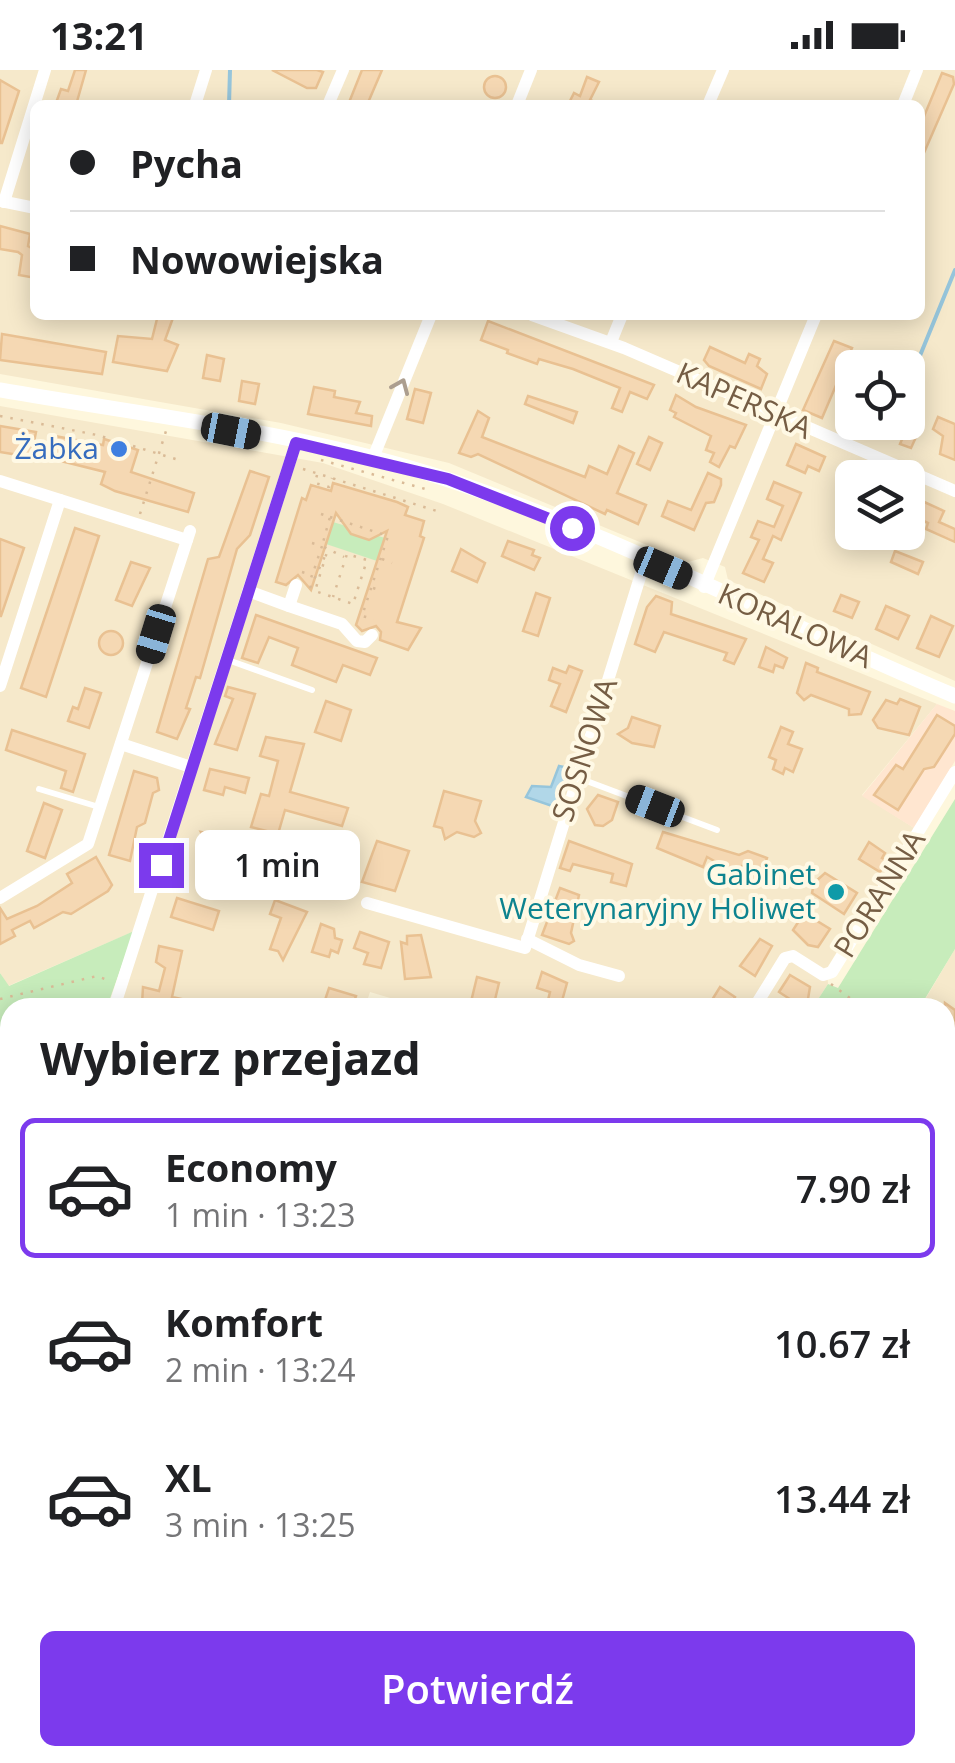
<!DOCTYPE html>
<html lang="pl">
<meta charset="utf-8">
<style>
body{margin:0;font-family:"Open Sans",sans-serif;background:#f2f2f2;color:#202124;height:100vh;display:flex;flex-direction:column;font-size:38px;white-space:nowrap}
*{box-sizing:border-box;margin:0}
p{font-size:32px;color:#757577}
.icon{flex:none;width:55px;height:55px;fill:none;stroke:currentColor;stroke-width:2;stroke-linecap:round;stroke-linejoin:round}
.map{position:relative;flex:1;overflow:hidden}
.sheet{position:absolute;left:0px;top:928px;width:955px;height:768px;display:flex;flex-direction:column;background:#fff;border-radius:30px 30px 0 0;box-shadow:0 5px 25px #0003}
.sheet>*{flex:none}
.banner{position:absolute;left:30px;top:30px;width:895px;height:220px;border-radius:15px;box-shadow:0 5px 25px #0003;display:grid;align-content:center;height:220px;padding:0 40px;background:#fff}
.fabs{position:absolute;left:835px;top:280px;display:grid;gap:20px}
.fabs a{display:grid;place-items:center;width:90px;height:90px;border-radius:15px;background:#fff;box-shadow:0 5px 25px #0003;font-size:50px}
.end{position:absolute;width:45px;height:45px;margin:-22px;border:12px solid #7c3aed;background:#fff;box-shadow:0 0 0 5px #fff}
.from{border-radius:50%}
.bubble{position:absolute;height:70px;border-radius:15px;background:#fff;box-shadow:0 5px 25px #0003;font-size:32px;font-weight:600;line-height:70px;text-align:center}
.car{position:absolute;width:30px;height:60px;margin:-30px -15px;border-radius:12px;box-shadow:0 0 8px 2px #0007;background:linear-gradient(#222 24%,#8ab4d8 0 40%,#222 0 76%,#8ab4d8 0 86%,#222 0)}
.banner b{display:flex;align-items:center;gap:35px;height:95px;font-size:38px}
.banner b+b{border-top:2px solid #e0e0e0}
.banner i{width:25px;height:25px;background:#202124}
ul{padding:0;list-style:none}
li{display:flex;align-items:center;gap:30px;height:140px;margin:0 20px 15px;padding:0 20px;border:5px solid transparent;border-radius:15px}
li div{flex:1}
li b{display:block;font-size:38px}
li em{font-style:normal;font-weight:600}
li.active{border-color:#7c3aed}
li>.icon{width:90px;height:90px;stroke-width:1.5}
h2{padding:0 40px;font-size:45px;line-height:120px}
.button{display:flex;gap:20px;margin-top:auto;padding:20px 40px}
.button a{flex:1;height:115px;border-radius:15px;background:#7c3aed;color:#fff;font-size:40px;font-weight:600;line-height:115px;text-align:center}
.status{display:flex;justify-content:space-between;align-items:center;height:70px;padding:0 50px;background:#fff;direction:ltr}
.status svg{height:28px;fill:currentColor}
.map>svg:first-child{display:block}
.residential{fill:#f6e9cb;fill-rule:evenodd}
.commercial{fill:#ffe6d0}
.green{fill:#c7ecbb}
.water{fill:#b1d7e8;stroke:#96c5db;stroke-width:2.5}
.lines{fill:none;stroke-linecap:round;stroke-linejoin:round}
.stream{stroke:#96c5db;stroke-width:4}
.building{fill:#f5d8b3;stroke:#e9c192;stroke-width:2.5}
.path{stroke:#dabb97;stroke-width:2.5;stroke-dasharray:2.5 8;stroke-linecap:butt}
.service{stroke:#fff;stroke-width:6}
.minor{stroke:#fff;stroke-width:12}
.tertiary{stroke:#fff;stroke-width:15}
.oneway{stroke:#ac9e8f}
.route{stroke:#7c3aed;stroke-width:12}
.shop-dot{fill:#3f7fe0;stroke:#fff9e5;stroke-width:4}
.culture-dot{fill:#0f9aa8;stroke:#fff9e5;stroke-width:4}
.labels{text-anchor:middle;stroke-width:8;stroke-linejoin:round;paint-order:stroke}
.street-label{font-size:30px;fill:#755d44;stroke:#fff9e5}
.shop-label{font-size:30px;fill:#366cbe;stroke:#fff9e5;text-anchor:end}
.culture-label{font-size:30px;fill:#0d838f;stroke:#fff9e5;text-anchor:end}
</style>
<div class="status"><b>13:21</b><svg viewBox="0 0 49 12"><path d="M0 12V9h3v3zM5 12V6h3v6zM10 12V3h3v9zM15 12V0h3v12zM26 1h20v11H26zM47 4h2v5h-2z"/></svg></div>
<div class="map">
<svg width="955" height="1693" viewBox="0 0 955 1693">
<rect width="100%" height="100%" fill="#fef7dd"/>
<g class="residential">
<path d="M0 0H955V611L728 510 725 497 703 488 688 492 449 393 281 353 0 304ZM35 35H920V245H35ZM852 298H908V352H852ZM852 408H908V462H852Z"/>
<path d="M0 336 323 393 443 434 937 634 862 725 914 758 827 898 828 914 813 937 424 938 370 922 365 937H119L146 856 8 916 0 903Z"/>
<path d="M955 879V1097L945 1094V938H920Z"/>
<path d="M10 1110V1685H945V1523L952 1480 945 1478V1419L955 1332V1693H275L231 1689 227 1693H0V1112Z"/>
</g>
<path class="commercial" d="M937 634 955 641V691L914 758 862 726Z"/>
<g class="green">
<path d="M333 452 385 468 377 491 326 474Z"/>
<path d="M955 729V879L920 937H813L828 914 838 918Z"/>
<path d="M134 861 107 937 10 938V1068L0 1112V903L9 916Z"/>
<path d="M945 1094 955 1097V1225L951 1230 945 1287Z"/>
<path d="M945 1551 955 1552V1693H936V1685H945Z"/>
<path d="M193 1685H342L341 1693 231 1689 238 1693H192Z"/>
</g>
<path class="water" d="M559 696 569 698 555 737 526 727 532 716 551 717Z"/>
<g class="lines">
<g class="stream">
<path d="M229 35 230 0"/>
<path d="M908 315 955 200"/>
<path d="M236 1691 256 1693"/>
</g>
</g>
<g class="building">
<path d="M75 0H86L76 35 56 33 61 19 68 21Z"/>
<path d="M272 0H317L323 2 316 18H307Z"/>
<path d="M362 0H382L367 35H348Z"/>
<path d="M942 3 953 7 954 14 920 92V56Z"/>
<circle cx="495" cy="17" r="11"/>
<path d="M587 7 599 12 590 30 601 35H568L574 23 580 26Z"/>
<path d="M0 10 19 21 2 73H0Z"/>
<path d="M0 156 30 164 28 176 35 180V204L30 207 19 205 22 185 18 182 0 179Z"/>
<path d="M158 245H174L165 270 178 275 167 301 113 292 118 266 152 269Z"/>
<path d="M488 251 654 315 647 329 630 322 622 342 612 338 620 318 573 299 539 289 537 294 507 283 508 280 481 270Z"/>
<path d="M2 264 106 282 102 304 0 290Z"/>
<path d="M834 271 852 278 822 348 803 340Z"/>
<path d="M710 277 745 293 749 284 760 289 757 296 767 304 761 319 709 296 704 290Z"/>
<path d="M207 285 224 289 220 311 203 308Z"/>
<path d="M242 311 259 314 255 334 239 331Z"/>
<path d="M314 317 335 321 334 327 360 332 356 343 372 346 371 356 308 344Z"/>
<path d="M415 319 431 323 423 353 407 349Z"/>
<path d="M676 325 696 337 746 355 735 378 730 376 719 397 710 392 714 383 706 380 711 366 674 347 676 343 670 340Z"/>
<path d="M528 326 577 342 573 353 525 334Z"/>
<path d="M478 341 489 348 482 367 585 407 589 396 607 404 619 376 634 383 617 423 646 435 638 454 607 440 605 444 478 384 471 387 459 383Z"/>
<path d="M938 347 955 354V390L940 384 943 366 933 359Z"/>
<path d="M908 348 922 354 911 378 900 374 903 367 854 353 908 352Z"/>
<path d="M0 356 36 362 31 387 0 382Z"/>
<path d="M55 366 97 374 103 375 104 369 138 380 131 402 194 423 188 442 115 421 101 414 105 402 57 390 49 385Z"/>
<path d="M649 367 662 373 650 400 637 394Z"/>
<path d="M796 374 825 387 819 401 808 396 805 403 787 395Z"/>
<path d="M250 401 269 407 250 465 237 479 200 608 196 607 186 638 190 639 177 669 157 662 208 489 219 487Z"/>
<path d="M708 403 721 409V415L714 432 706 433 694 460 662 446 668 431 691 440Z"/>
<path d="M774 412 801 423 781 470 773 466 763 489 773 493 764 512 743 503 759 470 751 467 758 451 774 457 783 436 767 429Z"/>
<path d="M333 413 397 432 408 437 405 445 424 451 420 466 424 468 397 552 421 558 408 580 380 570 381 562 376 556 362 561 356 555 387 461 369 470 351 464 336 443 311 520 298 505 286 515 276 512 302 428 306 430 311 415 331 421Z"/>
<path d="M922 431 944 441 939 452 955 459V472L926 459 928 453 915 447Z"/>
<path d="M75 458 99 466 46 627 21 618Z"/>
<path d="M0 469 24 478 1 546H0Z"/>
<path d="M508 471 534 480 532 485 540 488 534 500 502 486Z"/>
<path d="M461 479 485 493 477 512 452 501Z"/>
<path d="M895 481 923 492 918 504 891 492Z"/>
<path d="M131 492 150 498 132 536 116 530Z"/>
<path d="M536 523 550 528 538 566 523 561Z"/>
<path d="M841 525 859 532 852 548 834 541Z"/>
<path d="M656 526 672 532 671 544 746 569 734 594 724 590 727 583 664 562 655 582 635 574 647 537Z"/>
<path d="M886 536 909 546 898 569 876 559Z"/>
<path d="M256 545 377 588 370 605 343 595 336 612 292 595 298 578 269 567 258 593 242 588Z"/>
<path d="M931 546 953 556 939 587 917 578Z"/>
<circle cx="111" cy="573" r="12"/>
<path d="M766 577 787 588 783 598 775 595 773 602 759 597Z"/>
<path d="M806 593 818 598 817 602 870 622 861 644 849 645V639L811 625 804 630 797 623Z"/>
<path d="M569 596 582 601 566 642 551 636 560 614 549 610 553 598 566 603Z"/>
<path d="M228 617 255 624 237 680 215 674 233 629 225 626Z"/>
<path d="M85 618 101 623 89 658 68 651 73 637 78 639Z"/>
<path d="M900 629 920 637 909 665 878 658 873 650 886 630 897 634Z"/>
<path d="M326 631 351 640 341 671 315 662Z"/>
<path d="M937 645 955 656V664L934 697 924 699 898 740 874 725 896 695 903 699Z"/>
<path d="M632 647 660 656 654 677 632 673 618 664 628 658Z"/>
<path d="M781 657 793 662 788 674 802 679 793 702 785 698 783 704 773 699 776 690 769 687Z"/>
<path d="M12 660 85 684 73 722 61 718 66 701 6 680Z"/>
<path d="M266 667 304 674 290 722 348 738 342 756 285 740 278 764 251 757 261 724 269 726 278 691 260 686Z"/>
<path d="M210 699 249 708 245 723 225 717 223 725 204 720Z"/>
<path d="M134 701 157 708 159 720 153 723 145 753 137 757 130 791 109 785Z"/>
<path d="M444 721 481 731 475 751 481 763 474 767 457 762 445 769 442 758 434 756Z"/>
<path d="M598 725 618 732 612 750 603 756 595 755 587 739Z"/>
<path d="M44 733 62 740 45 788 27 781Z"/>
<path d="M201 762 248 773 243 789 217 790Z"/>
<path d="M663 762 739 785 748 781 767 788 762 804 742 796 738 804 707 787 703 797 657 778Z"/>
<path d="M377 771 409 781 395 821 362 812Z"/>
<path d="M569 771 632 794 626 816 611 812 613 804 573 794 570 801 560 798Z"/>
<path d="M869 772 885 783 882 788 887 791 880 802 859 789Z"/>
<path d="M284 779 313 789 306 808 278 798Z"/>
<path d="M96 787 112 815 108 821 71 844 63 842 34 858 30 851 12 860 15 866 0 874V838L7 849 37 836 72 813 67 804Z"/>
<path d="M825 803 857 823 844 844 812 823 814 813Z"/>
<path d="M560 818 579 825 571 863 574 871 569 874 542 865Z"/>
<path d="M177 828 219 841 213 860 171 847Z"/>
<path d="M275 830 307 842 283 890 278 881 270 879 281 848 270 844Z"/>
<path d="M804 843 830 859 818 877 808 875 793 860Z"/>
<path d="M321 854 334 859 335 868 342 870 338 883 331 880 329 887 312 882Z"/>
<path d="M360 862 389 872 381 898 364 894 368 883 354 878Z"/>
<path d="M421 865 431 907 405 909 401 872 407 874V866Z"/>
<path d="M760 869 772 876 755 906 740 896Z"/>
<path d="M159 876 182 881 172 927 200 933V938L142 934 143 917 159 921 165 898 156 892Z"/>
<path d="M542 902 567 913 560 938H546L550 922 537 918Z"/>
<path d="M790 905 810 917 808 929 799 935 779 922Z"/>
<path d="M477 907 499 913 493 938 470 936Z"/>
<path d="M720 917 735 927 728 938H707Z"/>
<path d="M329 918 356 926 352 938H330L324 933Z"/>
<path d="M945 933 955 940V961L945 978Z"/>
</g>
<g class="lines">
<g class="path">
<path d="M0 346 97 365 182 391"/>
<path d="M321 390 429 420"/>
<path d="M303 399 440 442"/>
<path d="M317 405 315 413 329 417 332 408"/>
<path d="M140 444 166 361"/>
<path d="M321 444 330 447 322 476 344 487"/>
<path d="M330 447 388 466 362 546 374 549"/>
<path d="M312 473 322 476 313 503"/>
<path d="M382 489 392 493"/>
<path d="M302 502 312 505 309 515"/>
<path d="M310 518 327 482 315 521 353 534 367 490 347 484 333 527"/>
<path d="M373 518 383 521"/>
<path d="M831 914 863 938"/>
<path d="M0 929 97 906 110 911"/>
<path d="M0 1052 10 1061"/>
</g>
<g class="service">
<path d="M228 590 312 620"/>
<path d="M576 707 717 760"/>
<path d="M39 719 99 737"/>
<path d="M945 1354 955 1237"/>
</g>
<g class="minor">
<path d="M195 35 206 0"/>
<path d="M328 35 343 0"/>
<path d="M517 35 531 0"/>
<path d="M708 35 723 0"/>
<path d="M903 35 917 0"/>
<path d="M0 131 35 138"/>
<path d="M4 132 45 0"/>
<path d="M532 245 624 278 955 421"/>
<path d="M611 272 622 245"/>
<path d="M373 388 431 245"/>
<path d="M0 411 187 470"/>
<path d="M704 517 816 245"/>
<path d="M248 521 289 536 296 515"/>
<path d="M289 536 342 554 357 571 365 572 372 565"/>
<path d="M0 616 60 430"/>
<path d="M121 674 191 697"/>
<path d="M0 828 88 774 190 461"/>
<path d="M367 833 525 878 645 491"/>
<path d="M527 869 579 895 619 906"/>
<path d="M114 938 296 373"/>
<path d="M754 938 785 888 793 886 823 905 832 902 955 702"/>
<path d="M945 1045 955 1046"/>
<path d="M945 1230 955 1218"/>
<path d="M0 1235 10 1211"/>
<path d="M945 1485 955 1486"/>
<path d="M0 1502 10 1503"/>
<path d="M0 1665 10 1666"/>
<path d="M152 1693 153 1685 188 1690"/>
</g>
<path class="tertiary" d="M0 320C148 346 303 362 446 409 617 465 787 556 955 626"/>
</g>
<defs><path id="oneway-chevron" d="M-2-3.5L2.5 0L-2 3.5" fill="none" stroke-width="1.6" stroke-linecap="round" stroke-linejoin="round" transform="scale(2.5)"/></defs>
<use class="oneway" href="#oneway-chevron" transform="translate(401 316) rotate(-67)"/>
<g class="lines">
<path class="route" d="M161 795 296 373 448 409 572 458"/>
</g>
<circle class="shop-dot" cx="119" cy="379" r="10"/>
<circle class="culture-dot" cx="836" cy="822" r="10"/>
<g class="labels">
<g class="street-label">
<text transform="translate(744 331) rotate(24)" y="10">KAPERSKA</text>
<text transform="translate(795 556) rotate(24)" y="10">KORALOWA</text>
<text transform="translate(585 680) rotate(-72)" y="10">SOSNOWA</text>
<text transform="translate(880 824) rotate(-58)" y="10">PORANNA</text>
</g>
<g class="shop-label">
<text x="99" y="389">Żabka</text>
</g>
<g class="culture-label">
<text x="816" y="815">Gabinet<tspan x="816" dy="34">Weterynaryjny Holiwet</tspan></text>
</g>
</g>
</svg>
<div class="fabs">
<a><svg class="icon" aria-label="locate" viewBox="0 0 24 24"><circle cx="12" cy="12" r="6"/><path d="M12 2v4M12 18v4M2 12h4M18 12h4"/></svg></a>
<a><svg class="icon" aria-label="layers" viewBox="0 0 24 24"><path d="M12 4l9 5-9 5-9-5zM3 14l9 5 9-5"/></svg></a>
</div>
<i class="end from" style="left:572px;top:458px"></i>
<i class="end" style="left:161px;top:795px"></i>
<div class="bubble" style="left:195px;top:760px;width:165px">1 min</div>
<i class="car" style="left:231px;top:361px;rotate:101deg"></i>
<i class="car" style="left:663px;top:498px;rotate:113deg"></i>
<i class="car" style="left:156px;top:564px;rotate:197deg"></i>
<i class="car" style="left:655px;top:736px;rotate:291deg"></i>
<div class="banner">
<b><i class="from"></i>Pycha</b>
<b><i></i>Nowowiejska</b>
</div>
<section class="sheet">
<h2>Wybierz przejazd</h2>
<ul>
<li class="active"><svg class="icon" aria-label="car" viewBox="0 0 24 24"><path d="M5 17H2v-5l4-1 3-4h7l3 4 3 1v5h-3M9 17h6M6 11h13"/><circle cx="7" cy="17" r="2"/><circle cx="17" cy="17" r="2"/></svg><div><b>Economy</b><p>1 min · 13:23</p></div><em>7.90 zł</em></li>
<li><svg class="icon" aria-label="car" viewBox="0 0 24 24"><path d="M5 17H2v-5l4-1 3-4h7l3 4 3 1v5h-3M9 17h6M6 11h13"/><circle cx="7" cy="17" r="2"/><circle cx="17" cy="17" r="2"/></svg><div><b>Komfort</b><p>2 min · 13:24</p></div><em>10.67 zł</em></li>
<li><svg class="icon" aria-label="car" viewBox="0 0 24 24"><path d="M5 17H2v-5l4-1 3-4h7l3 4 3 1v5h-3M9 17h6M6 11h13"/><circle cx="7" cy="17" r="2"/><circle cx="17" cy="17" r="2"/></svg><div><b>XL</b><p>3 min · 13:25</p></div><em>13.44 zł</em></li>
</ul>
<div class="button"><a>Potwierdź</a></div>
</section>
</div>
